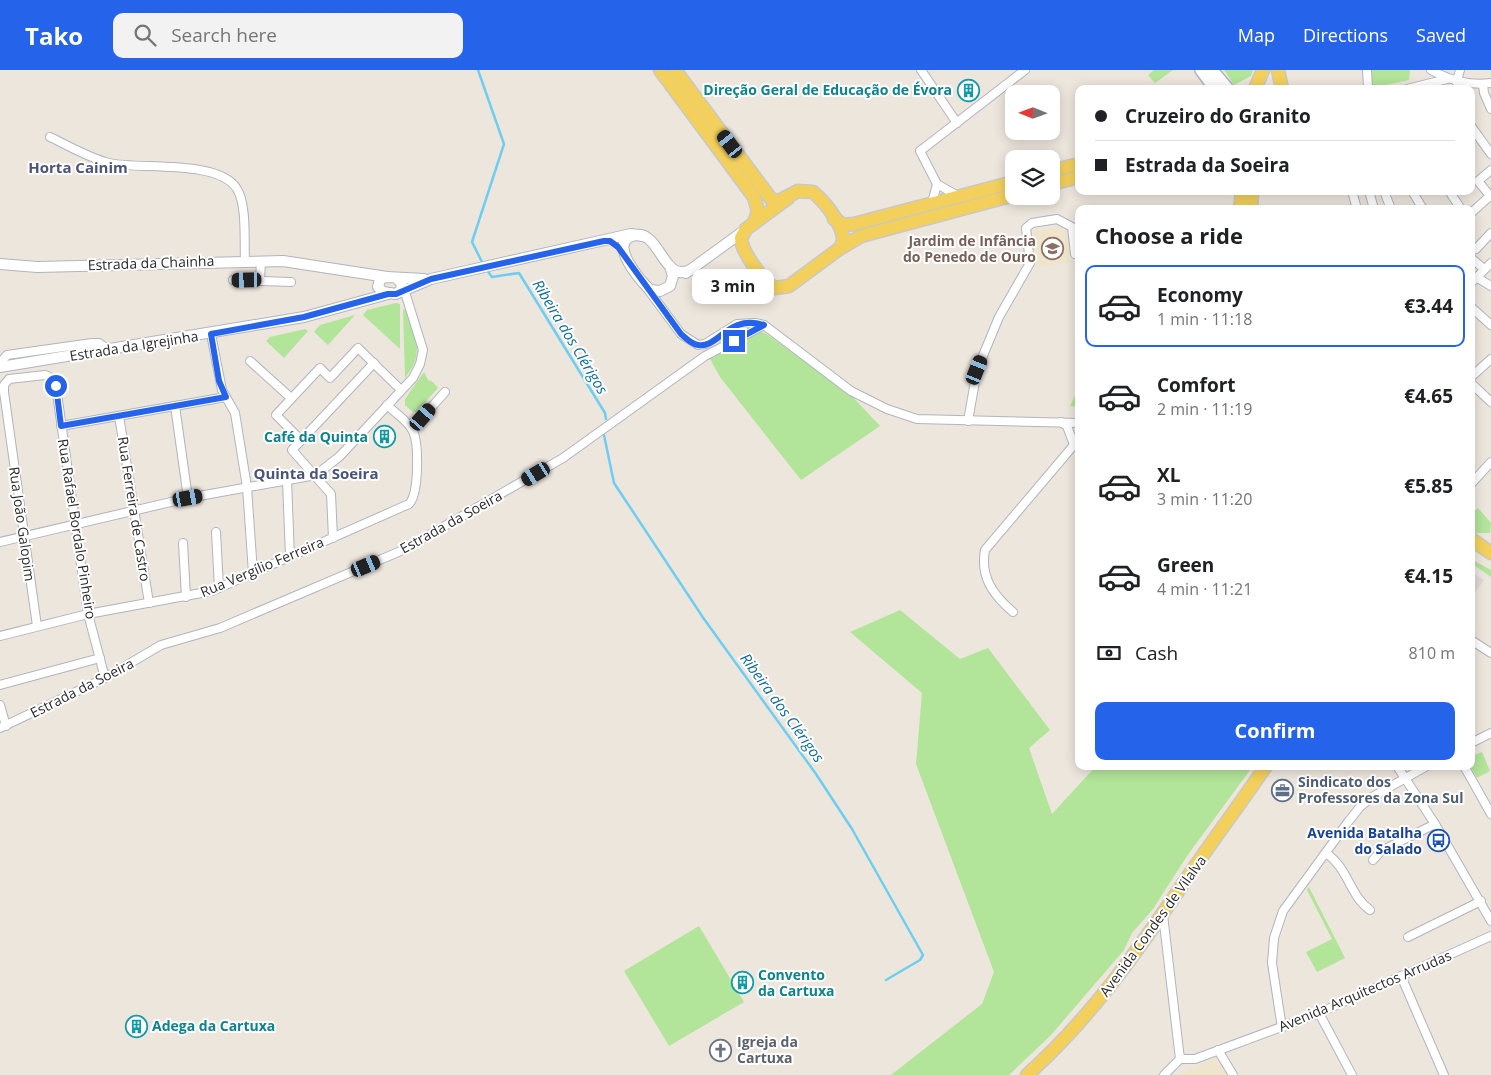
<!DOCTYPE html>
<meta charset="utf-8">
<style>
body{margin:0;font-family:"Open Sans",sans-serif;background:#f2f2f2;color:#202124;height:100vh;display:flex;flex-direction:column;font-size:19px;white-space:nowrap}
*{box-sizing:border-box;margin:0}
p{font-size:16px;color:#757577}
.icon{flex:none;width:28px;height:28px;fill:none;stroke:currentColor;stroke-width:2;stroke-linecap:round;stroke-linejoin:round}
.map{position:relative;flex:1;overflow:hidden}
.details{position:absolute;left:1075px;top:135px;width:400px;height:565px;display:flex;flex-direction:column;background:#fff;border-radius:10px;box-shadow:0 2px 12px #0003}
.details>*{flex:none}
.guide{position:absolute;left:1075px;top:15px;width:400px;height:110px;border-radius:10px;box-shadow:0 2px 12px #0003;display:grid;align-content:center;height:110px;padding:0 20px;background:#fff}
.needle{width:32px;rotate:271deg}
.controls{position:absolute;left:1005px;top:15px;display:grid;gap:10px}
.controls a{display:grid;place-items:center;width:55px;height:55px;border-radius:10px;background:#fff;box-shadow:0 2px 12px #0003;font-size:25px}
.end{position:absolute;width:22px;height:22px;margin:-11px;border:6px solid #2563eb;background:#fff;box-shadow:0 0 0 2px #fff}
.from{border-radius:50%}
.bubble{position:absolute;height:35px;border-radius:10px;background:#fff;box-shadow:0 2px 12px #0003;font-size:16px;font-weight:700;line-height:35px;text-align:center}
.car{position:absolute;width:15px;height:30px;margin:-15px -8px;border-radius:6px;box-shadow:0 0 4px 1px #0007;background:linear-gradient(#222 24%,#8ab4d8 0 40%,#222 0 76%,#8ab4d8 0 86%,#222 0)}
.guide b{display:flex;align-items:center;gap:18px;height:48px;font-size:19px}
.guide b+b{border-top:1px solid #e0e0e0}
.guide i{width:12px;height:12px;background:#202124}
ul{padding:0;list-style:none}
li{display:flex;align-items:center;gap:15px;height:82px;margin:0 10px 8px;padding:0 10px;border:2px solid transparent;border-radius:10px}
li div{flex:1}
li b{display:block;font-size:19px}
li em{font-style:normal;font-weight:700}
li.selected{border-color:#2563eb}
li>.icon{width:45px;height:45px;stroke-width:1.5}
h2{padding:0 20px;font-size:22px;line-height:60px}
.pay{display:flex;align-items:center;gap:12px;height:55px;padding:0 20px;font-size:19px}
.pay p{margin-inline-start:auto}
.action{display:flex;gap:10px;margin-top:auto;padding:10px 20px}
.action a{flex:1;height:58px;border-radius:10px;background:#2563eb;color:#fff;font-size:20px;font-weight:700;line-height:58px;text-align:center}
header{display:flex;align-items:center;gap:30px;box-sizing:border-box;height:70px;padding:0 25px;background:#2563eb;color:#fff}
header strong{font-size:24px}
nav{display:flex;gap:28px;margin-inline-start:auto;font-size:18px}
.search{width:350px;height:45px;background:#f2f2f2;display:flex;align-items:center;gap:12px;box-sizing:border-box;padding:0 18px;border-radius:10px;color:#757577;font-size:19px}
.map>svg:first-child{display:block}
.education{fill:#efe4cc}
.green{fill:#b2e499}
.plaza{fill:#ddd9d4}
.lines{fill:none;stroke-linecap:round;stroke-linejoin:round}
.stream{stroke:#6ecef1;stroke-width:2.5}
.minor-casing{stroke:#b1b4bf;stroke-width:10}
.tertiary-casing{stroke:#b1b4bf;stroke-width:12}
.secondary-casing{stroke:#b1b4bf;stroke-width:14}
.primary-casing{stroke:#c8c8c8;stroke-width:15}
.minor{stroke:#fff;stroke-width:8}
.tertiary{stroke:#fff;stroke-width:10}
.secondary{stroke:#fff;stroke-width:11}
.primary{stroke:#f3d05c;stroke-width:12}
.route{stroke:#2563eb;stroke-width:6}
.labels{text-anchor:middle;stroke-width:4;stroke-linejoin:round;paint-order:stroke}
.culture-label{font-size:14px;font-weight:bold;fill:#0d838f;stroke:#fff;text-anchor:end}
.education-label{font-size:14px;font-weight:bold;fill:#785e54;stroke:#fff;text-anchor:end}
.street-label{font-size:14px;fill:#2b2b2b;stroke:#fff}
.service-label{font-size:14px;font-weight:bold;fill:#4e5e75;stroke:#fff;text-anchor:start}
.transit-label{font-size:14px;font-weight:bold;fill:#164399;stroke:#fff;text-anchor:end}
.worship-label{font-size:14px;font-weight:bold;fill:#5b616d;stroke:#fff;text-anchor:start}
.neighbourhood-label{font-size:15px;font-weight:bold;fill:#4a537d;stroke:#fff}
.water-label{font-size:15px;font-style:italic;fill:#0b6c9f;stroke:#fff}
</style>
<header>
<strong>Tako</strong>
<div class="search"><svg class="icon" aria-label="search" viewBox="0 0 24 24"><circle cx="10" cy="10" r="6"/><path d="M15 15l6 6"/></svg>Search here</div>
<nav><a>Map</a><a>Directions</a><a>Saved</a></nav>
</header>
<div class="map">
<svg width="1491" height="1005" viewBox="0 0 1491 1005">
<rect width="100%" height="100%" fill="#ede6dd"/>
<g class="education">
<path d="M1059 157 1067 163 1072 192 1038 197 1033 161Z"/>
<path d="M1215 988H1219L1229 1005H1178Z"/>
</g>
<g class="green">
<path d="M1154 0H1173L1155 13 1148 5Z"/>
<path d="M1224 0H1253L1251 6 1234 15Z"/>
<path d="M1370 0H1410L1409 10 1372 18Z"/>
<path d="M396 233 400 234V279L363 245 367 240Z"/>
<path d="M407 238C415 266 426 282 405 308L403 240Z"/>
<path d="M355 245 328 275 314 262 320 255Z"/>
<path d="M305 259 308 261 284 288 266 271 270 267Z"/>
<path d="M761 262 765 263 848 322 880 356 801 410 720 307 710 289Z"/>
<path d="M424 302 428 310 433 312 438 318 416 342H413L405 335V329Z"/>
<path d="M1079 317V337L1070 336Z"/>
<path d="M1478 438 1491 453 1490 463H1475L1471 459V444Z"/>
<path d="M1471 489 1491 500V507L1471 493Z"/>
<path d="M900 540 960 589 988 578 1050 660 1029 678 1052 744 1096 696H1253L1187 786 1153 839 1132 863 1124 880 1051 965 1009 1005H891L982 934 994 902 916 694 922 623 850 562Z"/>
<path d="M1482 682 1490 701 1477 708 1470 696 1471 686Z"/>
<path d="M1309 817 1345 888 1317 902 1306 882 1332 869 1307 820Z"/>
<path d="M699 856 744 932 669 976 624 901Z"/>
</g>
<path class="plaza" d="M1471 502 1484 510 1471 528Z"/>
<g class="lines">
<g class="stream">
<path d="M478 0 504 74 472 172 483 194"/>
<path d="M487 200 492 207 519 203 605 343 606 349"/>
<path d="M604 365 614 413 704 549 816 704 852 759 923 885 920 890 886 910"/>
</g>
<defs>
<g id="minor">
<path d="M921 0 957 53"/>
<path d="M1367 0 1368 19"/>
<path d="M1431 0C1449 10 1470 16 1491 13"/>
<path d="M1483 15 1484 23 1491 39"/>
<path d="M1407 19 1447 9"/>
<path d="M1458 19 1457 11 1460 0"/>
<path d="M1471 56 1491 84"/>
<path d="M50 67C69 76 89 88 109 93 139 100 219 89 237 119 247 135 244 171 245 191"/>
<path d="M1491 100 1478 111 1491 127"/>
<path d="M1352 121 1357 139"/>
<path d="M1369 121 1374 139"/>
<path d="M1384 121 1391 139"/>
<path d="M1412 121 1423 139"/>
<path d="M1449 121 1461 139"/>
<path d="M958 126 937 114 920 81 1025 0"/>
<path d="M932 133 937 114"/>
<path d="M1471 143 1490 126"/>
<path d="M1476 179 1491 163"/>
<path d="M1471 188 1484 199"/>
<path d="M1476 207 1491 216"/>
<path d="M233 210 291 212"/>
<path d="M260 210 261 191"/>
<path d="M1471 213 1491 193"/>
<path d="M647 218 681 264 698 275 705 274 737 254 756 253 764 255 851 321 887 339 917 349 1079 353"/>
<path d="M1471 237 1491 255"/>
<path d="M211 264 222 320 235 343 247 417 253 503"/>
<path d="M250 291 291 328"/>
<path d="M0 293 7 285 92 273H99L109 280"/>
<path d="M1471 307 1491 289"/>
<path d="M1471 313 1491 332"/>
<path d="M175 336 188 428"/>
<path d="M119 346 149 533"/>
<path d="M968 351 977 300 999 247 1030 193 1026 158 1032 153 1057 149 1072 157 1075 184"/>
<path d="M1061 352 1067 356 1073 372"/>
<path d="M61 356 226 327"/>
<path d="M412 359 445 322"/>
<path d="M301 370 276 345 320 298 330 308 358 278 401 320"/>
<path d="M287 410 290 487"/>
<path d="M1471 414 1491 392"/>
<path d="M216 462 219 518"/>
<path d="M333 468 331 424 292 380 374 293"/>
<path d="M0 472 188 428 316 405 340 386 413 308 420 294 423 280 403 216"/>
<path d="M183 473 186 527"/>
<path d="M1013 542C993 525 980 507 985 480L1079 369"/>
<path d="M37 556 4 322V315L9 309 45 305 52 308 56 316 88 544 105 608"/>
<path d="M0 566 88 544 212 521 409 434C419 424 419 374 413 361 409 352 394 342 387 335"/>
<path d="M1471 570 1491 583"/>
<path d="M0 615 100 588"/>
<path d="M0 635 6 656"/>
<path d="M0 658 105 608 161 575 220 558 403 480 563 388 705 286 764 255"/>
<path d="M1471 673 1491 663"/>
<path d="M1397 696 1435 754 1491 851"/>
<path d="M1464 696 1491 744"/>
<path d="M1326 783C1349 799 1349 825 1370 840"/>
<path d="M1373 790 1381 781 1435 754"/>
<path d="M1163 845 1180 989"/>
<path d="M1408 867 1481 831"/>
<path d="M1401 906 1444 1005"/>
<path d="M1319 943 1352 1005"/>
<path d="M1282 958 1272 893 1274 868 1283 841 1348 752 1360 737 1372 727 1427 696"/>
<path d="M1218 980 1233 1005"/>
<path d="M1180 989H1195L1319 943 1491 866"/>
<path d="M1164 1005 1180 989"/>
</g>
<g id="tertiary">
<path d="M0 194 37 197 283 191 387 207"/>
<path d="M670 196 673 206 670 216 660 221 650 220C641 211 608 174 632 166 660 156 662 214 690 200"/>
<path d="M686 203 745 160"/>
<path d="M397 209 401 212 402 219 396 224 383 222 378 217 380 209 387 207 424 209"/>
<path d="M398 223 431 209 631 164 643 166"/>
<path d="M0 297 304 247 388 224"/>
</g>
<g id="secondary">
<path d="M1201 0 1215 19"/>
<path d="M1212 0 1228 19"/>
</g>
<g id="primary">
<path d="M660 0 754 127 758 141 754 153"/>
<path d="M675 0 771 129 779 131 798 121 813 122C825 132 853 165 839 179L789 216 775 218C764 213 741 181 741 168L746 159 788 128"/>
<path d="M1278 0 1282 19"/>
<path d="M1255 19 1263 0"/>
<path d="M1051 101 1079 94"/>
<path d="M1051 114 1079 107"/>
<path d="M1240 139 1242 121"/>
<path d="M1251 139 1252 121"/>
<path d="M834 149 844 155 854 154 1014 112"/>
<path d="M839 179 861 166 1014 125"/>
<path d="M1471 469 1491 483"/>
<path d="M1027 1005C1091 948 1139 879 1187 808 1213 770 1240 734 1266 696"/>
</g>
</defs>
<use href="#minor" class="minor-casing"/>
<use href="#tertiary" class="tertiary-casing"/>
<use href="#secondary" class="secondary-casing"/>
<use href="#primary" class="primary-casing"/>
<use href="#minor" class="minor"/>
<use href="#tertiary" class="tertiary"/>
<use href="#secondary" class="secondary"/>
<use href="#primary" class="primary"/>
</g>
<g class="lines">
<path class="route" d="M56 316 61 356 226 327 219 311 211 264 304 247 388 224H396L431 209 604 171H610L618 177 681 264C686 268 691 274 698 275 718 279 727 244 764 255L734 271"/>
</g>
<defs>
<symbol id="building-ring" viewBox="-11 -11 22 22"><circle r="9.5" fill="#fff" stroke="#0f9aa8" stroke-width="1.5"/><path d="M-4-6H4V6H1V3H-1V6H-4ZM-2.5-4.3h1.7v1.8h-1.7ZM.8-4.3h1.7v1.8H.8ZM-2.5-1h1.7V.8h-1.7ZM.8-1h1.7V.8H.8Z" fill="#0f9aa8"/></symbol>
<symbol id="school-ring" viewBox="-11 -11 22 22"><circle r="9.5" fill="#fff" stroke="#8d6e63" stroke-width="1.5"/><path d="M0-5L7-2L0 1L-7-2ZM-4 1L0 2.5L4 1V4Q0 6-4 4Z" fill="#8d6e63"/></symbol>
<symbol id="office-ring" viewBox="-11 -11 22 22"><circle r="9.5" fill="#fff" stroke="#5c6f8a" stroke-width="1.5"/><path d="M-6-3h4V-5.5h4V-3h4V5H-6ZM-1-4.5V-3h2v-1.5ZM-6 0V1H6V0Z" fill="#5c6f8a"/></symbol>
<symbol id="bus-ring" viewBox="-11 -11 22 22"><circle r="9.5" fill="#fff" stroke="#1a4fb4" stroke-width="1.5"/><path d="M-5-6H5V4H4V6H2V4H-2V6H-4V4H-5ZM-3.5-4V0h7V-4ZM-3.5 1.2v1.5H-2V1.2ZM2 1.2v1.5H3.5V1.2Z" fill="#1a4fb4"/></symbol>
<symbol id="church-ring" viewBox="-11 -11 22 22"><circle r="9.5" fill="#fff" stroke="#6b7280" stroke-width="1.5"/><path d="M-1.2-6h2.4v3.5h3.3v2.4h-3.3V6h-2.4V-.1h-3.3v-2.4h3.3Z" fill="#6b7280"/></symbol>
</defs>
<g fill-rule="evenodd">
<use href="#building-ring" x="956" y="8" width="25" height="25"/>
<use href="#school-ring" x="1040" y="166" width="25" height="25"/>
<use href="#building-ring" x="372" y="354" width="25" height="25"/>
<use href="#office-ring" x="1270" y="708" width="25" height="25"/>
<use href="#bus-ring" x="1426" y="758" width="25" height="25"/>
<use href="#building-ring" x="730" y="900" width="25" height="25"/>
<use href="#building-ring" x="124" y="944" width="25" height="25"/>
<use href="#church-ring" x="708" y="968" width="25" height="25"/>
</g>
<g class="labels">
<g class="culture-label">
<text x="952" y="25">Direção Geral de Educação de Évora</text>
<text x="368" y="372">Café da Quinta</text>
<text x="758" y="910" text-anchor="start">Convento<tspan x="758" dy="16">da Cartuxa</tspan></text>
<text x="152" y="961" text-anchor="start">Adega da Cartuxa</text>
</g>
<g class="education-label">
<text x="1036" y="176">Jardim de Infância<tspan x="1036" dy="16">do Penedo de Ouro</tspan></text>
</g>
<g class="street-label">
<text transform="translate(151 193) rotate(-2)" y="5">Estrada da Chainha</text>
<text transform="translate(134 276) rotate(-9)" y="5">Estrada da Igrejinha</text>
<text transform="translate(134 439) rotate(81)" y="5">Rua Ferreira de Castro</text>
<text transform="translate(451 452) rotate(-29)" y="5">Estrada da Soeira</text>
<text transform="translate(22 454) rotate(82)" y="5">Rua João Galopim</text>
<text transform="translate(77 459) rotate(81)" y="5">Rua Rafael Bordalo Pinheiro</text>
<text transform="translate(262 497) rotate(-23)" y="5">Rua Vergílio Ferreira</text>
<text transform="translate(82 618) rotate(-27)" y="5">Estrada da Soeira</text>
<text transform="translate(1153 856) rotate(-54)" y="5">Avenida Condes de Vilalva</text>
<text transform="translate(1365 921) rotate(-23)" y="5">Avenida Arquitectos Arrudas</text>
</g>
<g class="service-label">
<text x="1298" y="717">Sindicato dos<tspan x="1298" dy="16">Professores da Zona Sul</tspan></text>
</g>
<g class="transit-label">
<text x="1422" y="768">Avenida Batalha<tspan x="1422" dy="16">do Salado</tspan></text>
</g>
<g class="worship-label">
<text x="737" y="977">Igreja da<tspan x="737" dy="16">Cartuxa</tspan></text>
</g>
<g class="neighbourhood-label">
<text x="78" y="103">Horta Cainim</text>
<text x="316" y="409">Quinta da Soeira</text>
</g>
<g class="water-label">
<text transform="translate(570 267) rotate(59)" y="5">Ribeira dos Clérigos</text>
<text transform="translate(782 638) rotate(54)" y="5">Ribeira dos Clérigos</text>
</g>
</g>
</svg>
<div class="controls">
<a><svg class="needle" viewBox="-14 -14 28 28"><path d="M0-13l5 13h-10z" fill="#e53935"/><path d="M0 13l5-13h-10z" fill="#757577"/></svg></a>
<a><svg class="icon" aria-label="layers" viewBox="0 0 24 24"><path d="M12 4l9 5-9 5-9-5zM3 14l9 5 9-5"/></svg></a>
</div>
<i class="end from" style="left:56px;top:316px"></i>
<i class="end" style="left:734px;top:271px"></i>
<div class="bubble" style="left:692px;top:199px;width:82px">3 min</div>
<i class="car" style="left:730px;top:74px;rotate:323deg"></i>
<i class="car" style="left:247px;top:210px;rotate:269deg"></i>
<i class="car" style="left:977px;top:300px;rotate:22deg"></i>
<i class="car" style="left:423px;top:347px;rotate:41deg"></i>
<i class="car" style="left:536px;top:404px;rotate:239deg"></i>
<i class="car" style="left:188px;top:428px;rotate:80deg"></i>
<i class="car" style="left:366px;top:496px;rotate:67deg"></i>
<div class="guide">
<b><i class="from"></i>Cruzeiro do Granito</b>
<b><i></i>Estrada da Soeira</b>
</div>
<section class="details">
<h2>Choose a ride</h2>
<ul>
<li class="selected"><svg class="icon" aria-label="car" viewBox="0 0 24 24"><path d="M5 17H2v-5l4-1 3-4h7l3 4 3 1v5h-3M9 17h6M6 11h13"/><circle cx="7" cy="17" r="2"/><circle cx="17" cy="17" r="2"/></svg><div><b>Economy</b><p>1 min · 11:18</p></div><em>€3.44</em></li>
<li><svg class="icon" aria-label="car" viewBox="0 0 24 24"><path d="M5 17H2v-5l4-1 3-4h7l3 4 3 1v5h-3M9 17h6M6 11h13"/><circle cx="7" cy="17" r="2"/><circle cx="17" cy="17" r="2"/></svg><div><b>Comfort</b><p>2 min · 11:19</p></div><em>€4.65</em></li>
<li><svg class="icon" aria-label="car" viewBox="0 0 24 24"><path d="M5 17H2v-5l4-1 3-4h7l3 4 3 1v5h-3M9 17h6M6 11h13"/><circle cx="7" cy="17" r="2"/><circle cx="17" cy="17" r="2"/></svg><div><b>XL</b><p>3 min · 11:20</p></div><em>€5.85</em></li>
<li><svg class="icon" aria-label="car" viewBox="0 0 24 24"><path d="M5 17H2v-5l4-1 3-4h7l3 4 3 1v5h-3M9 17h6M6 11h13"/><circle cx="7" cy="17" r="2"/><circle cx="17" cy="17" r="2"/></svg><div><b>Green</b><p>4 min · 11:21</p></div><em>€4.15</em></li>
</ul>
<div class="pay"><svg class="icon" aria-label="cash" viewBox="0 0 24 24"><path d="M3 7h18v10H3z"/><circle cx="12" cy="12" r="2"/></svg>Cash<p>810 m</p></div>
<div class="action"><a>Confirm</a></div>
</section>
</div>
